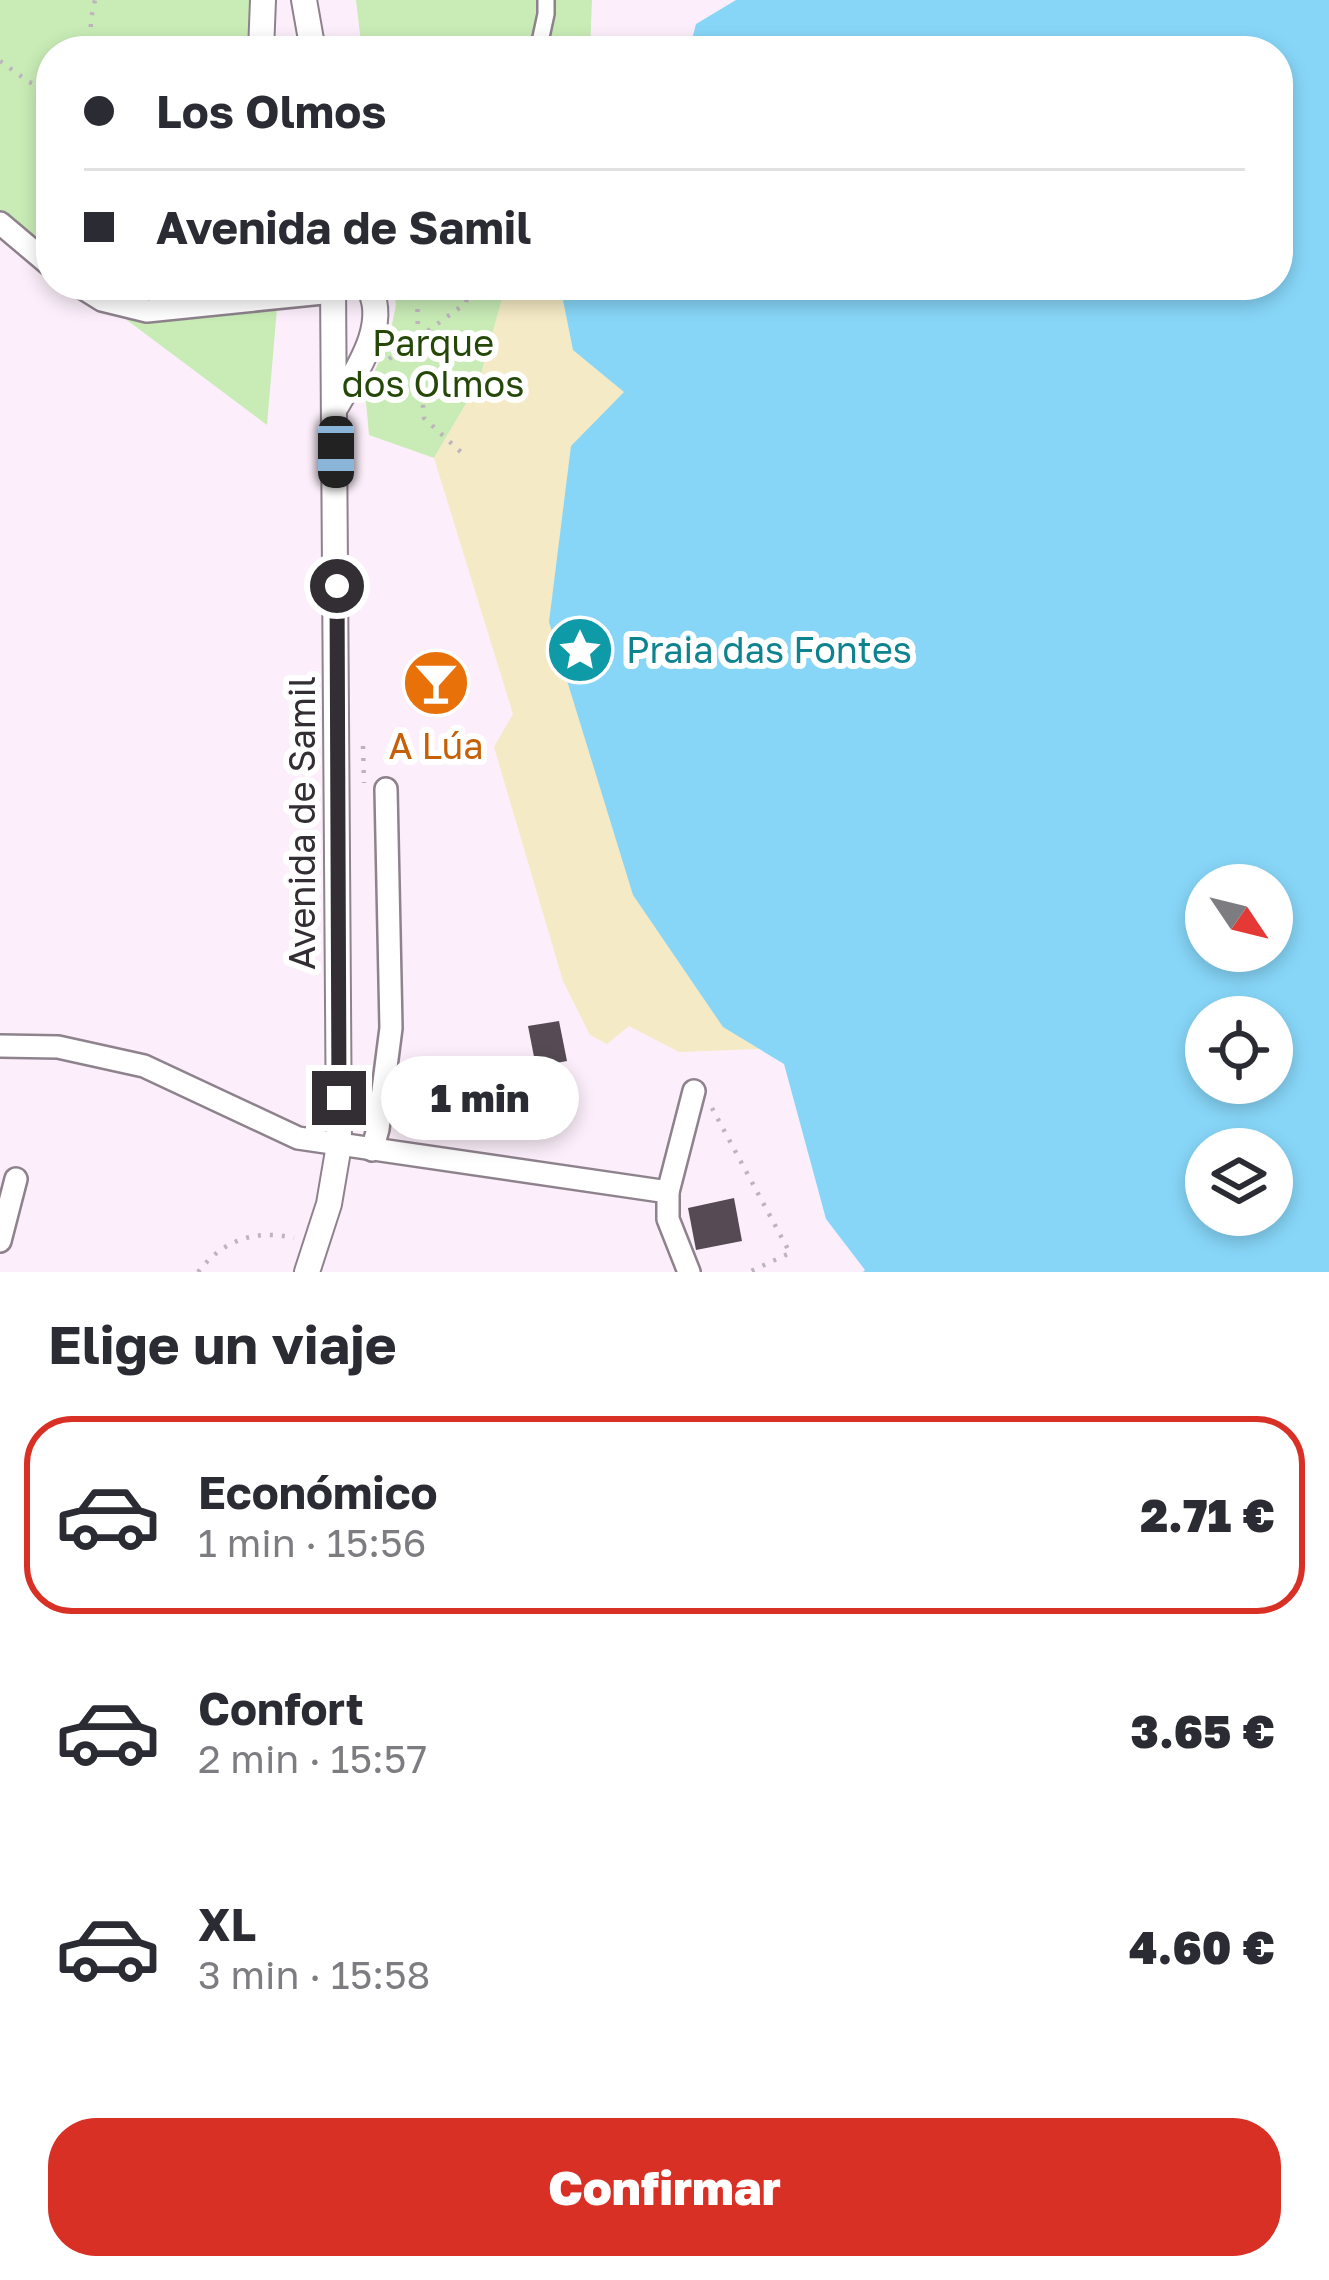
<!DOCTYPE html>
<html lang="es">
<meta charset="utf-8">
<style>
body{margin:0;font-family:"Golos Text",sans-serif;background:#f2f2f3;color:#2b2b33;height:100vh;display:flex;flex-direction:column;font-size:45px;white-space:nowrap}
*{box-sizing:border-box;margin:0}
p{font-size:39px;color:#7c7c81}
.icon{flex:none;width:66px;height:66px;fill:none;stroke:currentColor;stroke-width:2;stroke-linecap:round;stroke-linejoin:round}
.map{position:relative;height:1272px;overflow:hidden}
.side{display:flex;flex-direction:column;background:#fff;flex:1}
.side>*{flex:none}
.guide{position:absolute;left:36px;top:36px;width:1257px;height:264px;border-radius:48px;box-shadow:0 6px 18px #0003;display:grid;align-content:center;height:264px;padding:0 48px;background:#fff}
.needle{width:78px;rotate:125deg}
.controls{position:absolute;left:1185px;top:864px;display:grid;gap:24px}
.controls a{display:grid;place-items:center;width:108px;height:108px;border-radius:50%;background:#fff;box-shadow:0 6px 18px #0003;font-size:60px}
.end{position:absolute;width:54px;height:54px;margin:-27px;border:15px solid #332e33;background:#fff;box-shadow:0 0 0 6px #fff}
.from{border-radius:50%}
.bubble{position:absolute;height:84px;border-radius:42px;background:#fff;box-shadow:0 6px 18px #0003;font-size:39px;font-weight:800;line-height:84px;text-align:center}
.car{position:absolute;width:36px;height:72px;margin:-36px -18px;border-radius:15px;box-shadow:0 0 9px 3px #0007;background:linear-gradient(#222 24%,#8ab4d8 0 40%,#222 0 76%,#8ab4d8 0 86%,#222 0)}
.guide b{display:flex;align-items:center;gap:42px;height:114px;font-size:45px}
.guide b+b{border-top:3px solid #e1e1e2}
.guide i{width:30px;height:30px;background:#2b2b33}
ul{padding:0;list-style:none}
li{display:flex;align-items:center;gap:36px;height:198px;margin:0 24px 18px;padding:0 24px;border:6px solid transparent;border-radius:48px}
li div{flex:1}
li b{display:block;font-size:45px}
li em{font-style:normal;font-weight:800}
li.current{border-color:#d93025}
li>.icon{width:108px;height:108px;stroke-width:1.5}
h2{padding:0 48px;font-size:54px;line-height:144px}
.button{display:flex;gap:24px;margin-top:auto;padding:24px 48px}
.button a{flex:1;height:138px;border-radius:48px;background:#d93025;color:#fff;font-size:48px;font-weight:800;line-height:138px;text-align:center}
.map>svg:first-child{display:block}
.green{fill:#c9ecb6}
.sand{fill:#f4eac5}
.water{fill:#87d6f8;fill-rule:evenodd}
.building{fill:#564b55}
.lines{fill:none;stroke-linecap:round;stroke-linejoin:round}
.pedestrian-casing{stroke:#8e828d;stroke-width:20}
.minor-casing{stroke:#8e828d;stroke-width:26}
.tertiary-casing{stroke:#8e828d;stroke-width:28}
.path{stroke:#beb4be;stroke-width:4.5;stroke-dasharray:3 9;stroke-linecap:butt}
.pedestrian{stroke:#fff;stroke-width:15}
.minor{stroke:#fff;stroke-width:21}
.tertiary{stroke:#fff;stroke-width:24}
.route{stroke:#332e33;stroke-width:15}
.labels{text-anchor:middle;stroke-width:12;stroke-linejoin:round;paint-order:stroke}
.park-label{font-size:36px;fill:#254809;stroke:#fff}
.culture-label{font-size:36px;fill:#0d838f;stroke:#fff;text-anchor:start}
.food-label{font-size:36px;fill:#c56008;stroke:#fff}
.street-label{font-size:36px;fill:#332e33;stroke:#fff}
</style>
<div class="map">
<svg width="1329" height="1272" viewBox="0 0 1329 1272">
<rect width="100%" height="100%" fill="#fceffb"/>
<g class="green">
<path d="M0 0H249L255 51H51V264L0 226Z"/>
<path d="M356 0H592L590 51H362Z"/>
<path d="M80 285H279L267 425Z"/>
<path d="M393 285H506L479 382 434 458 369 435 365 391 388 343 396 305Z"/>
</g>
<path class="sand" d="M506 285H592L641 431 815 1024 758 1049 679 1052 629 1026 607 1044 590 1035 563 981 494 747 513 714 434 458 479 382Z"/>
<path class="water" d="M736 0H1329V1272H863L865 1270 826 1219 784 1064 723 1027 633 895 549 622 571 446 624 392 573 350 560 285H1278V51H689L696 24ZM1206 885H1272V951H1206ZM1206 1017H1272V1083H1206ZM1206 1149H1272V1215H1206Z"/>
<g class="building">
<path d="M559 1021 567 1061 536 1067 528 1026Z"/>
<path d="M734 1198 742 1241 696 1250 688 1208Z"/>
</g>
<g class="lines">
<defs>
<path id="pedestrian" d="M538 51 546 14V0"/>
<g id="minor">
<path d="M0 223 51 266"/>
<path d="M78 285 102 300 147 311 333 292"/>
<path d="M0 1046 58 1047 144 1066 298 1138 668 1192"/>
<path d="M372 1150 378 1129 391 1028 386 789"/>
<path d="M0 1241 16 1179"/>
<path d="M689 1272 668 1219V1192L694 1091"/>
</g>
<g id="tertiary">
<path d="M304 0 313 51"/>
<path d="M261 51 263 0"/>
<path d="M337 405C355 373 392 322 367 285"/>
<path d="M307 1272 329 1204 339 1145 333 285"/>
</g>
</defs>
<use href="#pedestrian" class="pedestrian-casing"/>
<use href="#minor" class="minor-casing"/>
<use href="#tertiary" class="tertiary-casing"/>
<g class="path">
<path d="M90 51 91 19 95 0"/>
<path d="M0 61 29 82 51 90"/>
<path d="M417 285 418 339 424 418 463 454"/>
<path d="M389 359 466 303 469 285"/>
<path d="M363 746 364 783"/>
<path d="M712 1108 790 1253 749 1272"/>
<path d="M198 1272C223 1240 255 1229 294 1238"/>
</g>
<use href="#pedestrian" class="pedestrian"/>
<use href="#minor" class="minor"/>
<use href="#tertiary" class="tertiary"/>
</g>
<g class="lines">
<path class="route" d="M337 586 339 1098"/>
</g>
<defs>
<symbol id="sight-disc" viewBox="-11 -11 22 22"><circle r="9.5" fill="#0f9aa8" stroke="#fff"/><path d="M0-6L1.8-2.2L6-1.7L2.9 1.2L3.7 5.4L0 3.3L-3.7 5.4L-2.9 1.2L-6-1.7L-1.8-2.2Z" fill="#fff"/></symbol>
<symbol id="bar-disc" viewBox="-11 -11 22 22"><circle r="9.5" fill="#e8710a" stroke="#fff"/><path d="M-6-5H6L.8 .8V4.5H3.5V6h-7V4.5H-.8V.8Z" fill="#fff"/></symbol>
</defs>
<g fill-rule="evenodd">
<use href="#sight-disc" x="542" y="612" width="76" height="76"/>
<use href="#bar-disc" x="398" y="645" width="76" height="76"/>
</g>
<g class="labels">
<g class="park-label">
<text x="433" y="356">Parque<tspan x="433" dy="41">dos Olmos</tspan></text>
</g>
<g class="culture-label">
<text x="626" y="663">Praia das Fontes</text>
</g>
<g class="food-label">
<text x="436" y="759">A Lúa</text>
</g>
<g class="street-label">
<text transform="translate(302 823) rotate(-90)" y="13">Avenida de Samil</text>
</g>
</g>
</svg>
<div class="controls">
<a><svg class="needle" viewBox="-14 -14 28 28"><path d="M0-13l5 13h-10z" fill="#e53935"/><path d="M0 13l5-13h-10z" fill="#7c7c81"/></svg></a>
<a><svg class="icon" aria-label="locate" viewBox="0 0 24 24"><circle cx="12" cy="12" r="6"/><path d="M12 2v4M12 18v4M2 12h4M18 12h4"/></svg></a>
<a><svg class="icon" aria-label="layers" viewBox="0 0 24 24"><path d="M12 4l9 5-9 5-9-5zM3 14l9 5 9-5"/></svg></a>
</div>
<i class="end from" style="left:337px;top:586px"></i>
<i class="end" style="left:339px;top:1098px"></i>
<div class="bubble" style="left:381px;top:1056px;width:198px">1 min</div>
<i class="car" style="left:336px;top:452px;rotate:180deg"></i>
<div class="guide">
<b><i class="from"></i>Los Olmos</b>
<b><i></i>Avenida de Samil</b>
</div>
</div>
<section class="side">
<h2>Elige un viaje</h2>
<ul>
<li class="current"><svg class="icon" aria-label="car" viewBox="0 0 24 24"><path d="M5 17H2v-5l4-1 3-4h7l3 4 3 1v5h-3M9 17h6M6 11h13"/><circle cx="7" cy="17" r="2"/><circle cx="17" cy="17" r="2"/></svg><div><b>Económico</b><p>1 min · 15:56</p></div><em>2.71 €</em></li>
<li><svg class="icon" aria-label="car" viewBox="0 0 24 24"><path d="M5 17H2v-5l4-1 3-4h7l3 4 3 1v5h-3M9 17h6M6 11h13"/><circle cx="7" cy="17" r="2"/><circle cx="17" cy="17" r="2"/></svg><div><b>Confort</b><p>2 min · 15:57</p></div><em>3.65 €</em></li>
<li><svg class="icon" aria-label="car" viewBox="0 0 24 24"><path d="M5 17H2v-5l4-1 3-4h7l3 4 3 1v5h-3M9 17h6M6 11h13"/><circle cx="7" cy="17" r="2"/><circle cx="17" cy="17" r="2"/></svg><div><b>XL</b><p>3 min · 15:58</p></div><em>4.60 €</em></li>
</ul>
<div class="button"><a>Confirmar</a></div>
</section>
